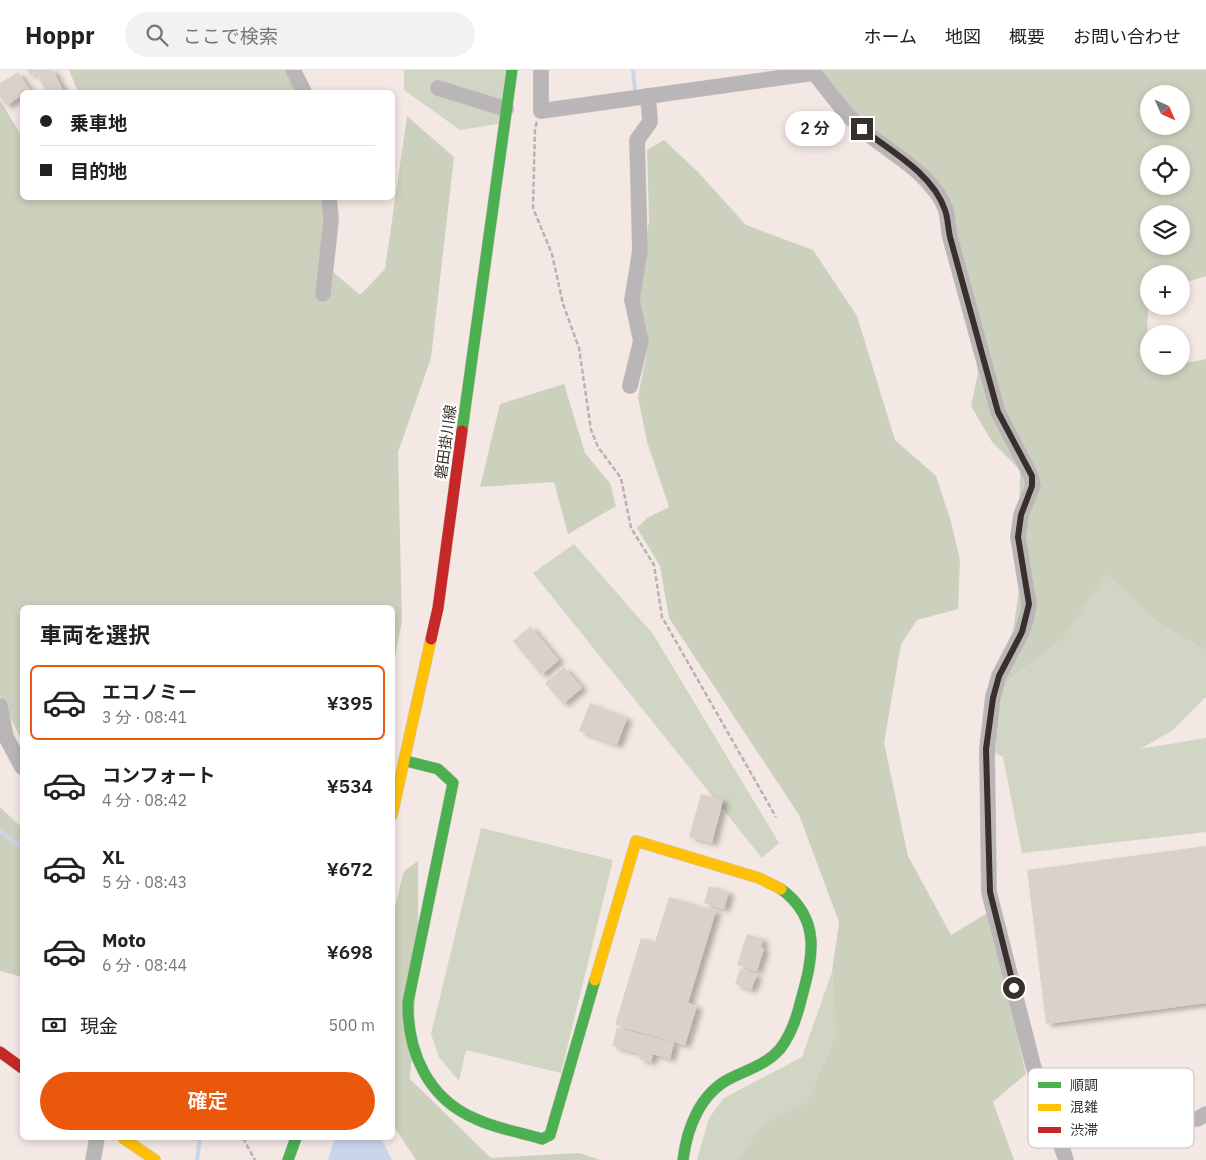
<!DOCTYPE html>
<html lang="ja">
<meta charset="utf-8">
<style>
body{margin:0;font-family:"IBM Plex Sans","Noto Sans JP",sans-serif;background:#f2f2f2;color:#222;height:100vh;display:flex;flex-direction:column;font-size:19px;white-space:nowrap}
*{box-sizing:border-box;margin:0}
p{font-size:16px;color:#767676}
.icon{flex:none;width:28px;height:28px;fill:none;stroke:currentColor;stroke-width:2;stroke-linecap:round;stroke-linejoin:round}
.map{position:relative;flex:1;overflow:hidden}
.drawer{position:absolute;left:20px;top:535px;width:375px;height:535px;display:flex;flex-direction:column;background:#fff;border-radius:8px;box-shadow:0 2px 8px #0003}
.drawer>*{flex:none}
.guide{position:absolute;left:20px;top:20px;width:375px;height:110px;border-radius:8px;box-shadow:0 2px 8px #0003;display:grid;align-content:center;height:110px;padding:0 20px;background:#fff}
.needle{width:32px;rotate:135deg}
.buttons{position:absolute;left:1140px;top:15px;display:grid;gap:10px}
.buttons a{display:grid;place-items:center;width:50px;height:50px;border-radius:50%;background:#fff;box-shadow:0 2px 8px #0003;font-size:25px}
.end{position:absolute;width:22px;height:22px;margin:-11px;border:6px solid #38302d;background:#fff;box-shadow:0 0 0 2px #fff}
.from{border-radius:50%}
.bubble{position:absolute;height:35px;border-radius:18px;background:#fff;box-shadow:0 2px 8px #0003;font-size:16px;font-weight:600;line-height:35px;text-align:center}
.guide b{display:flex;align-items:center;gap:18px;height:48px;font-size:19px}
.guide b+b{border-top:1px solid #e0e0e0}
.guide i{width:12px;height:12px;background:#222}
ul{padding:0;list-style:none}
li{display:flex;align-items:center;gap:15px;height:75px;margin:0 10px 8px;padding:0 10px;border:2px solid transparent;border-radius:8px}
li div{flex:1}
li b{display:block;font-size:19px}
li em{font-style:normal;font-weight:600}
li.current{border-color:#ea580c}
li>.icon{width:45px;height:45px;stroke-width:1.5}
h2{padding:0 20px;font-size:22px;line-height:60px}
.pay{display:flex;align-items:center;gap:12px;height:55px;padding:0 20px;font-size:19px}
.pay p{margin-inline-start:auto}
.primary-button{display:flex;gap:10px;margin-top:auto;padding:10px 20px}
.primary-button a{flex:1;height:58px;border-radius:30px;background:#ea580c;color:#fff;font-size:20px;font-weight:600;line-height:58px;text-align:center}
header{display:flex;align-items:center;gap:30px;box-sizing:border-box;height:70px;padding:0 25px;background:#fff;border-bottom:1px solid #e0e0e0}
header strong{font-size:24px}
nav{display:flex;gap:28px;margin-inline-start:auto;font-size:18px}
.search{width:350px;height:45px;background:#f2f2f2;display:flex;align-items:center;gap:12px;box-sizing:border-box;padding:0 18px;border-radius:28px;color:#767676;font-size:19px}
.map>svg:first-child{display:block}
.green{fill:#d1d5c3}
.forest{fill:#ccd1bd;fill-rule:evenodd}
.water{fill:#c9d6ea}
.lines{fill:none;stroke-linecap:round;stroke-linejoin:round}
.stream{stroke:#c9d6ea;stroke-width:4}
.building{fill:#dcd0ca;filter:url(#shadow)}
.street-casing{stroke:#ccc4c0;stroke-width:16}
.fast-casing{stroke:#ccc4c0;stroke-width:12}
.slow-casing{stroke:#ccc4c0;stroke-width:12}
.jam-casing{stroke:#ccc4c0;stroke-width:12}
.path{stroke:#b8b2b3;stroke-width:2.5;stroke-dasharray:5 2.5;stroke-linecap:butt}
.street{stroke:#bab6b7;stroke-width:15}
.fast{stroke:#4caf50;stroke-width:11}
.slow{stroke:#ffc107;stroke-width:11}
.jam{stroke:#c62828;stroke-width:11}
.route{stroke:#38302d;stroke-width:6}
.labels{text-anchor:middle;stroke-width:4.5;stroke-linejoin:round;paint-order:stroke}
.street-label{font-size:15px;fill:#38302d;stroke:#fff}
.key{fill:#fff;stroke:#c3c1c0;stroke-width:1}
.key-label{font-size:14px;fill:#38302d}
</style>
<header>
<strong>Hoppr</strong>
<div class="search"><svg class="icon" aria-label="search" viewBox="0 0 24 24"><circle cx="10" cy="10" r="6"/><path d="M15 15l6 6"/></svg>ここで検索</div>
<nav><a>ホーム</a><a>地図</a><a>概要</a><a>お問い合わせ</a></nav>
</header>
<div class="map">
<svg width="1206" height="1090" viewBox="0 0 1206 1090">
<defs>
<filter id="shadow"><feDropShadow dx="5.5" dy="3" stdDeviation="2.5" flood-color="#0004"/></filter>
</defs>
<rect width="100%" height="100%" fill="#f3e8e3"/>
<g class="green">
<path d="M404 0H514L504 53 460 60 404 20Z"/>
<path d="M574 474 653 564 779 773 762 788 533 503Z"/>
<path d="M1107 503 1157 552 1206 581V627L1173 660 1140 679 1206 668V762L1022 783 1003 687 987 679 1005 613 1063 569Z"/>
<path d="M481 758 613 790 561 1003 466 980 459 1011 439 987 431 964Z"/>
<path d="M832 902 836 965 807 1031 762 1054 738 1090H697L709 1048 724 1028 802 987Z"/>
</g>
<g class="forest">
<path d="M69 0H289L295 22H78Z"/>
<path d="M815 0H1206V206L1181 214V204H1149L1147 270 1149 272V296H1181V294L1206 289V581L1157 552 1107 504 1063 569 1005 613 1022 501 1019 479 1020 400 992 372 971 336 978 303 955 156 890 81ZM1149 24H1181V56H1149ZM1149 84H1181V116H1149ZM1149 144H1181V176H1149Z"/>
<path d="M0 30 22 67V128H327L326 196 360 225 385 199 407 46 454 87 431 288 398 382 402 551 393 597 392 538H22V671L0 626Z"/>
<path d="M664 70 698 102 746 155 813 180 857 246 895 370 936 406 951 452 960 490 958 539 917 550 901 574 884 673 908 786 951 865 989 842 1026 1004 993 1032 1014 1090H738L762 1054 807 1031 836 965 832 902 839 852 799 745 669 548 660 496 637 458 647 448 669 437 647 372 638 327 648 276 638 228 649 150 647 80Z"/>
<path d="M564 314 585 383 610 413 616 436 568 464 554 412 480 417 500 334Z"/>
<path d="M0 737 22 758V907L0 901Z"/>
<path d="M418 791V885L410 1009 491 1088 579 1083 601 1090H416L393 1055V844L404 801Z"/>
</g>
<path class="water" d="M335 1068H381L392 1090H328Z"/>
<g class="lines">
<g class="stream">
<path d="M633 0 635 21"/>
<path d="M0 761 22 778"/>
<path d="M197 1090 200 1068"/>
</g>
</g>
<g class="building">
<path d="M27 0H53L64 22H46L36 2 30 6Z"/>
<path d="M18 2 30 20 22 22V25L6 36 0 27V13Z"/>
<path d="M530 556 559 590 541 605 513 571Z"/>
<path d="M564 597 582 618 563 634 545 613Z"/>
<path d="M590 633 627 648 617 675 579 661Z"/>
<path d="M701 724 723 730 712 773 689 767Z"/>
<path d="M1206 776V933L1046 954 1027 800Z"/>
<path d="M709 816 729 822 724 839 704 833Z"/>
<path d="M669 827 716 841 688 933 697 936 685 975 615 955 641 868 655 872Z"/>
<path d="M747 864 763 869 761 877 764 879 757 901 737 895Z"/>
<path d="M740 899 757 905 751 920 735 914Z"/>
<path d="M617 958 674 973 670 989 653 984 651 992 639 989 640 984 612 976Z"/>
</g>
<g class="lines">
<defs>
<g id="street">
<path d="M293 0 304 22"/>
<path d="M541 0V41L814 3"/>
<path d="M812 0C828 20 842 41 861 58 889 83 933 103 946 140 948 148 948 158 950 167L998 342 1031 406 1033 416 1021 445 1018 467 1029 534 1027 546 1022 562 999 606 993 627 987 679 989 822 1033 995 1066 1090"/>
<path d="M438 18 506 39"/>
<path d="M323 224 331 149 329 128"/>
<path d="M630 316 641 271 632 230 640 181 637 70 650 52 648 26"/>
<path d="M0 636 6 667 22 697"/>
<path d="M1197 1049 1206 1044"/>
<path d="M93 1090 97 1068"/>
</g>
<g id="fast">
<path d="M462 361 512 0"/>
<path d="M406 691 438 699 453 713 408 932C407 982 428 1029 476 1049 497 1059 520 1062 542 1069L550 1065 595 910"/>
<path d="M288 1090 296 1068"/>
<path d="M683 1090C687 1058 700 1023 731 1008 749 999 767 994 780 979 791 965 797 947 801 930 813 887 822 849 781 819"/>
</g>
<g id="slow">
<path d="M392 745 431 569"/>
<path d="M595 910 636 771 759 808 781 819"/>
<path d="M123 1068 155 1090"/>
</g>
<g id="jam">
<path d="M431 569 438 538 462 361"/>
<path d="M0 982 22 998"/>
</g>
</defs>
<use href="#street" class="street-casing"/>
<use href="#fast" class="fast-casing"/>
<use href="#slow" class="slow-casing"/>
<use href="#jam" class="jam-casing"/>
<g class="path">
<path d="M537 52 535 58 533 138 552 184 563 234 579 278 591 360 598 377 621 408 631 458 654 495 662 547 776 747"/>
<path d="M243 1068 255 1090"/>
</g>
<use href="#street" class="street"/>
<use href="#fast" class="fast"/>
<use href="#slow" class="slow"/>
<use href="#jam" class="jam"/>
</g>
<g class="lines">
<path class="route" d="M862 59C891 81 933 104 945 140 948 148 948 158 950 167L998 342 1032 406V416L1021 445 1018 467 1029 534 1022 562 999 606 993 628 986 679 990 822 1014 918"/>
</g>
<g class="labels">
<g class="street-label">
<text transform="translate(446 372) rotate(-82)" y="5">磐田掛川線</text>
</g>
</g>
<rect x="1028" y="998" width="166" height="80" rx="8" class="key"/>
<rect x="1038" y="1012" width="23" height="6" fill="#4caf50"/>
<rect x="1038" y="1034" width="23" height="7" fill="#ffc107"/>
<rect x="1038" y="1057" width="23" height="6" fill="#c62828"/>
<g class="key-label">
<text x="1070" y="1020">順調</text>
<text x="1070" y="1042">混雑</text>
<text x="1070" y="1065">渋滞</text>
</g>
</svg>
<div class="buttons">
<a><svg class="needle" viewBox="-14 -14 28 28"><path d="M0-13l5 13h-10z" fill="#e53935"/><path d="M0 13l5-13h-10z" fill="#767676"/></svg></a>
<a><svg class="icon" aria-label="locate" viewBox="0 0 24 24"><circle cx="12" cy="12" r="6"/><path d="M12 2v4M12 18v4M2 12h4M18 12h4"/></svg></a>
<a><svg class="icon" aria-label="layers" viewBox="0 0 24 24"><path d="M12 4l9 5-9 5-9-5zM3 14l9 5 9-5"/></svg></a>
<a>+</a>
<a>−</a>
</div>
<i class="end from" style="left:1014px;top:918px"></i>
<i class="end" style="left:862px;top:59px"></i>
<div class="bubble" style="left:785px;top:41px;width:60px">2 分</div>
<div class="guide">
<b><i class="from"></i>乗車地</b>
<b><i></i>目的地</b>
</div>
<section class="drawer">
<h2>車両を選択</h2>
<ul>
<li class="current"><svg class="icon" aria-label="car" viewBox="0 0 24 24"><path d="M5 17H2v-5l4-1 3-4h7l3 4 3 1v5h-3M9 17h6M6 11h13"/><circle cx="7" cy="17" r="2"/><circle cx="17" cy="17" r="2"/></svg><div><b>エコノミー</b><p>3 分 · 08:41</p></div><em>¥395</em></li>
<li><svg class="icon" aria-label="car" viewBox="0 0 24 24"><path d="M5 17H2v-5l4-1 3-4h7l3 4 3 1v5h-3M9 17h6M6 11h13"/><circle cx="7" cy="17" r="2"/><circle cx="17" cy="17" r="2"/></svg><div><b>コンフォート</b><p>4 分 · 08:42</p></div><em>¥534</em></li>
<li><svg class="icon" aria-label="car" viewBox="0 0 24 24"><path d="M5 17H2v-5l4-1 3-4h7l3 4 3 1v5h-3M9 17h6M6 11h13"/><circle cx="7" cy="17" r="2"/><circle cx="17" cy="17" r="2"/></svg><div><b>XL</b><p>5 分 · 08:43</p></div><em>¥672</em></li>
<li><svg class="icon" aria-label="car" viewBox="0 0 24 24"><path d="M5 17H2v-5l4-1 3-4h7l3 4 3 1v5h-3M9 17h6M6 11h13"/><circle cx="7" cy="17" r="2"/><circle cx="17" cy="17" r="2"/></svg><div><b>Moto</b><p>6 分 · 08:44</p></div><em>¥698</em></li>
</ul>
<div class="pay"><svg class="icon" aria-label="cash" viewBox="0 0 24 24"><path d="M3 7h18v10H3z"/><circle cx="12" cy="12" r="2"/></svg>現金<p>500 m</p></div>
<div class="primary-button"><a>確定</a></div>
</section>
</div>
